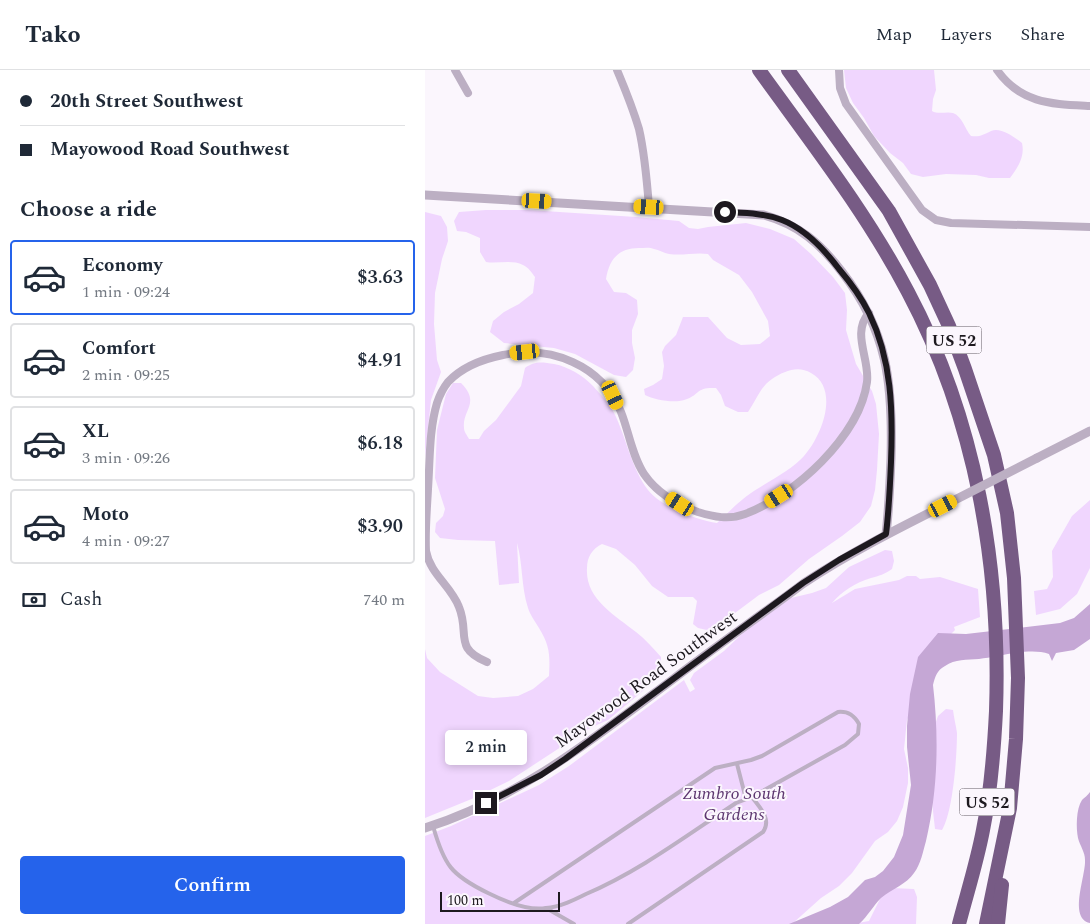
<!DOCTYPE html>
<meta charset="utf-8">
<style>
body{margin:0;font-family:Spectral,serif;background:#f2f2f3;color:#1f2937;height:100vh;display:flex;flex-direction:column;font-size:19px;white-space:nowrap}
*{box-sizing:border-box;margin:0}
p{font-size:16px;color:#747a83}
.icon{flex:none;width:28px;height:28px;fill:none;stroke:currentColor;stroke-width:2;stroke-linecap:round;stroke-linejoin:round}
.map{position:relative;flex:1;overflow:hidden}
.details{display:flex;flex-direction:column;background:#fff;width:425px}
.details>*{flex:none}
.top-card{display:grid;align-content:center;height:110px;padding:0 20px;background:#fff}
.scale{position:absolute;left:15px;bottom:12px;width:120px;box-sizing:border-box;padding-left:5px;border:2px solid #1d191f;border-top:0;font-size:14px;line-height:18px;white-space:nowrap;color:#1d191f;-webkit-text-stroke:4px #fbf6fd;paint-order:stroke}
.end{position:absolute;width:22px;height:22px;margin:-11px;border:6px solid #1d191f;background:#fff;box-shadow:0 0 0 2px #fff}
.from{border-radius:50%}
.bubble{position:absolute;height:35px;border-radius:5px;background:#fff;box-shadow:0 2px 8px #0003;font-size:16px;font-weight:600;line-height:35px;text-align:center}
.car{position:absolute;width:15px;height:30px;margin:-15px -8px;border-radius:6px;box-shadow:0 0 4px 1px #0007;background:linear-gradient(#f5c518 24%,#345 0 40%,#f5c518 0 76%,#345 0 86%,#f5c518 0)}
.top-card b{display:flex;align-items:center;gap:18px;height:48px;font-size:19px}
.top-card b+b{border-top:1px solid #e0e1e3}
.top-card i{width:12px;height:12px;background:#1f2937}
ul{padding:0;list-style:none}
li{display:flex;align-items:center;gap:15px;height:75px;margin:0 10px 8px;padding:0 10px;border:2px solid #e0e1e3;border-radius:5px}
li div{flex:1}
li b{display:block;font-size:19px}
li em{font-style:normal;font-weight:600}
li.selected{border-color:#2563eb}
li>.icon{width:45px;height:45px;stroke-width:1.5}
h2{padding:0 20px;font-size:22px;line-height:60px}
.pay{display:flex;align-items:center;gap:12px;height:55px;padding:0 20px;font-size:19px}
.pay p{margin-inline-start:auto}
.button{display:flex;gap:10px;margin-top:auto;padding:10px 20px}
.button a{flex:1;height:58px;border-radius:5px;background:#2563eb;color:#fff;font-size:20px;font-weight:600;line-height:58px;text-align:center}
header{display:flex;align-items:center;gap:30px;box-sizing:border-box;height:70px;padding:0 25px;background:#fff;border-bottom:1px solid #e0e1e3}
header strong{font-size:24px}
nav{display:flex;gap:28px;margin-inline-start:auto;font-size:18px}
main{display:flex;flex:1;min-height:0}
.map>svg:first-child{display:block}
.green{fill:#f0d6fe}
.water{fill:#c5a7d5}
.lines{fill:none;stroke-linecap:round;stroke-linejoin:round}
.service{stroke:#bcafc3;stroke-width:4}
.minor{stroke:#bcafc3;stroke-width:8}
.tertiary{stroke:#bcafc3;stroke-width:9}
.motorway{stroke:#775b85;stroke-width:14}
.tertiary-bridge{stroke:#bcafc3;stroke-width:9}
.route{stroke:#1d191f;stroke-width:6}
.labels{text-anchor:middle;stroke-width:4;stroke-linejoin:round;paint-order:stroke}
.shield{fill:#fbf6fd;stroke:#605b62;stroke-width:1}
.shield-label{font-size:16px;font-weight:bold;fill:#1d191f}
.street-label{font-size:18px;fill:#1d191f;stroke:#fbf6fd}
.park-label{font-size:18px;font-style:italic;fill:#5d3670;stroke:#fbf6fd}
</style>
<header>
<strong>Tako</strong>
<nav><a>Map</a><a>Layers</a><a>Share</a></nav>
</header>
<main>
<section class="details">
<div class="top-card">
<b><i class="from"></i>20th Street Southwest</b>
<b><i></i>Mayowood Road Southwest</b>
</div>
<h2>Choose a ride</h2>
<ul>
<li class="selected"><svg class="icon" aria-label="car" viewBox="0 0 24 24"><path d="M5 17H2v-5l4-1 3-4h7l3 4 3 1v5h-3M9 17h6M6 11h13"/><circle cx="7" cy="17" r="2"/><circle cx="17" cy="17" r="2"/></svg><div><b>Economy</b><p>1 min · 09:24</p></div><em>$3.63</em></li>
<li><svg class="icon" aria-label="car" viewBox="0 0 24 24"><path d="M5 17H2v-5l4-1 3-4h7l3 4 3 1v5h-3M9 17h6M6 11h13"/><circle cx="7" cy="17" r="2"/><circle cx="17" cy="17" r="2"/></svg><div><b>Comfort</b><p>2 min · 09:25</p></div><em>$4.91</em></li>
<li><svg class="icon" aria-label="car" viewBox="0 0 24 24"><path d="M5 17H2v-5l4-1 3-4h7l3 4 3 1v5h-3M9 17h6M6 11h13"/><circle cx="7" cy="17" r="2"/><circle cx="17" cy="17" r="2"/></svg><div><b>XL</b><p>3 min · 09:26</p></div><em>$6.18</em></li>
<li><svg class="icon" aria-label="car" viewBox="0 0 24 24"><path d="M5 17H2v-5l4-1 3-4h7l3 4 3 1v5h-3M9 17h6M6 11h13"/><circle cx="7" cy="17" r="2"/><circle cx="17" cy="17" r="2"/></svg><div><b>Moto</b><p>4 min · 09:27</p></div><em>$3.90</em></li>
</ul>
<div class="pay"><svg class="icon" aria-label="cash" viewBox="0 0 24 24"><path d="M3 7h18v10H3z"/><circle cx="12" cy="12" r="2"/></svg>Cash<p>740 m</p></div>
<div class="button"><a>Confirm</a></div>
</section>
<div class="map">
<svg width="665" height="854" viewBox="0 0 665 854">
<rect width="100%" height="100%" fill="#fbf6fd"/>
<g class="green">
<path d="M419 0H509L511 20 508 29 507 41C514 45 521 41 528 43 537 46 540 59 546 66 555 67 558 65 566 61 576 57 589 67 597 73 600 87 593 97 585 108H564L551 105 521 104 498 107 486 104 478 93 465 83 449 66 439 48 428 33 421 18Z"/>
<path d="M61 140H104L211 147 254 151 264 158 273 159 283 157 321 153 345 159 369 169 386 184 408 207 420 223 422 240 421 260 431 294 447 321 451 334 454 364 452 400 450 420 446 436 435 452 417 466 384 489 354 515 334 525 286 561 273 558 268 554 272 531 268 527H243L227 516 210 495 191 479 177 474C167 479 162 487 162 498 160 529 190 545 211 562 220 569 228 578 236 587V598L231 610 183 650 165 658 84 711 49 728 0 748V579L2 588 15 602 53 626 68 628 93 626 108 619 124 606C125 585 125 576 114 558 110 551 105 545 103 538 96 516 98 494 92 473L94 513 74 515 70 471 33 470 15 468 10 462 11 453 18 446 20 439 10 408 12 360 21 324 28 313H36C56 333 37 340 39 358 39 362 42 365 44 369H54L59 361 71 350 96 316 100 298C109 291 117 292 129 294 144 297 157 305 168 316 176 325 186 335 191 347 202 371 207 399 223 420 236 437 272 450 292 453 303 443 314 431 326 423 341 413 368 399 379 386 397 366 415 319 386 303 373 295 359 301 347 309 335 317 331 331 323 342H313L300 336 296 325 291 318C271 317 275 324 262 329 251 334 230 330 220 325L219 319 228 315 237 309 239 296 237 282 240 276 251 265 258 247H283L302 268 316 275 335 274 345 266 343 251 327 222 314 205 288 190 283 184C270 182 258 186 244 184 239 183 234 180 229 179 225 177 219 178 214 178 193 178 184 190 181 209L189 222 201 223 212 230 213 244 207 260V273L210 288 208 300 201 307 189 305 150 284 129 278 79 273 65 262 68 251 79 242 94 234 108 223 110 207C107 203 103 197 98 195 87 189 73 194 61 192L55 182V168L41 162 32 161 29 151 34 142Z"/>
<path d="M0 142 16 146 22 157 23 171 17 189 10 223 9 254 12 290 16 302 6 330 0 387Z"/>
<path d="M665 430V498L652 524 635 539 611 545 609 521 622 519 628 507 627 481 647 446Z"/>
<path d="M460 480 467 481 469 491 467 499C460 504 454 506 446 508 430 513 417 521 407 533L430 519 474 510 482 506H491L495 509 515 507 553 519 555 547 529 557 530 560 521 569 482 650 479 679 483 698V713L478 737 472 751 463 762 450 771 427 803 414 816 396 828 367 854H0V766L26 756 114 715 144 696 259 610 265 622 270 619 265 610 269 603 299 581 322 559 366 528 387 523 401 518 424 497Z"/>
<path d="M521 639 528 640C529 648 531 656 532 663 532 686 528 742 517 760L510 759 506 723 507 663 513 646Z"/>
<path d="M467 818 489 819 492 827 491 854H427L444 851 457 825Z"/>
</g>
<g class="water">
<path d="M665 534V569L649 580 631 583 627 591 624 584C604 577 575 587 554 589 542 590 530 589 520 596 512 600 510 607 508 615 514 667 513 720 501 771 498 781 496 794 489 803 482 814 467 819 456 828 448 836 443 846 434 854H364L405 837 423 827 440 810 450 807 458 801 469 787 478 765 486 715 482 677V656L485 624 493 587 513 563 541 564 635 553 649 548Z"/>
<path d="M665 722V853C643 848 661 806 660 790 660 782 655 776 653 768 651 758 651 739 657 730 659 728 663 725 665 722Z"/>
</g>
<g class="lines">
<g class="service">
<path d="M312 694 321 729"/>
<path d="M8 756C19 795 26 805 63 823 79 831 103 841 121 838 135 837 149 830 161 824 215 801 262 765 311 733L327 727 420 675 433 664 434 654C429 645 423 641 413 642L337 686 326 690 290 698 89 833"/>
<path d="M121 838 149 854"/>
<path d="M203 854 338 762C347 749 335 738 327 727"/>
</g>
<g class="minor">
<path d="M30 0 43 23"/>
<path d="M192 0C200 19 208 39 214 59 220 85 222 111 224 137"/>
<path d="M414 0 415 18 421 34 497 140 511 150 526 153 665 157"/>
<path d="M572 0C596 34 627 34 665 36"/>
<path d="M62 592C28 578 45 564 34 537 26 516 5 504 1 481 0 461 2 438 3 419 5 391 4 360 12 333 14 327 19 317 23 312 37 297 58 289 78 285 126 275 177 295 196 342 204 362 207 386 219 404 232 423 253 435 273 442 289 447 304 450 320 444 369 426 435 366 442 312 445 289 426 263 444 243"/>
</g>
<g class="tertiary">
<path d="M0 125 339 145C374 155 395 173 417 202 463 261 468 315 466 388 465 414 464 439 461 464"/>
<path d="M612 388 665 361"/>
<path d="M0 758C96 727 167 670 247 610 290 577 335 546 379 513 423 484 470 460 518 436"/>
</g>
<g class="motorway">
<path d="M334 0C386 72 441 142 483 222 551 350 576 497 571 641 569 681 566 721 558 760 552 792 542 823 534 854"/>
<path d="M363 0 464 141 505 215 524 256 540 299 569 385 582 443 589 508 593 608 591 669 585 738 561 854"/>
<path d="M573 854 577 815"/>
</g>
<path class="tertiary-bridge" d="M518 436 612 388"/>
</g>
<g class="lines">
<path class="route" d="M61 733 116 705 140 689 378 513 414 490 461 464C464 440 465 416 466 392 468 341 467 290 444 243 436 227 425 212 414 199 399 179 380 159 357 150 339 143 319 143 300 142"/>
</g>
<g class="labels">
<g class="shield">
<rect x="501.5" y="256.5" width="55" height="27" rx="4"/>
<rect x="534.5" y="718.5" width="55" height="27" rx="4"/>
</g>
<g class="shield-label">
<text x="529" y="276">US 52</text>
<text x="562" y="738">US 52</text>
</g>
<g class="street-label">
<text transform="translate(221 609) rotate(-36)" y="6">Mayowood Road Southwest</text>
</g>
<g class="park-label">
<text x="309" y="729">Zumbro South<tspan x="309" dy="21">Gardens</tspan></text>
</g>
</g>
</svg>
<div class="scale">100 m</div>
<i class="end from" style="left:300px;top:142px"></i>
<i class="end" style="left:61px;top:733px"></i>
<div class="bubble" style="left:20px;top:660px;width:82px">2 min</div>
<i class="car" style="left:112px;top:131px;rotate:93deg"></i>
<i class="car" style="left:224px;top:137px;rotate:273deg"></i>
<i class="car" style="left:100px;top:282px;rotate:264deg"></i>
<i class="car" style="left:188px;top:325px;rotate:155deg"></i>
<i class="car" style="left:354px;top:426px;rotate:238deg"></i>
<i class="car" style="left:255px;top:434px;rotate:303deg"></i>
<i class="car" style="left:518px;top:436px;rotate:63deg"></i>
</div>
</main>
